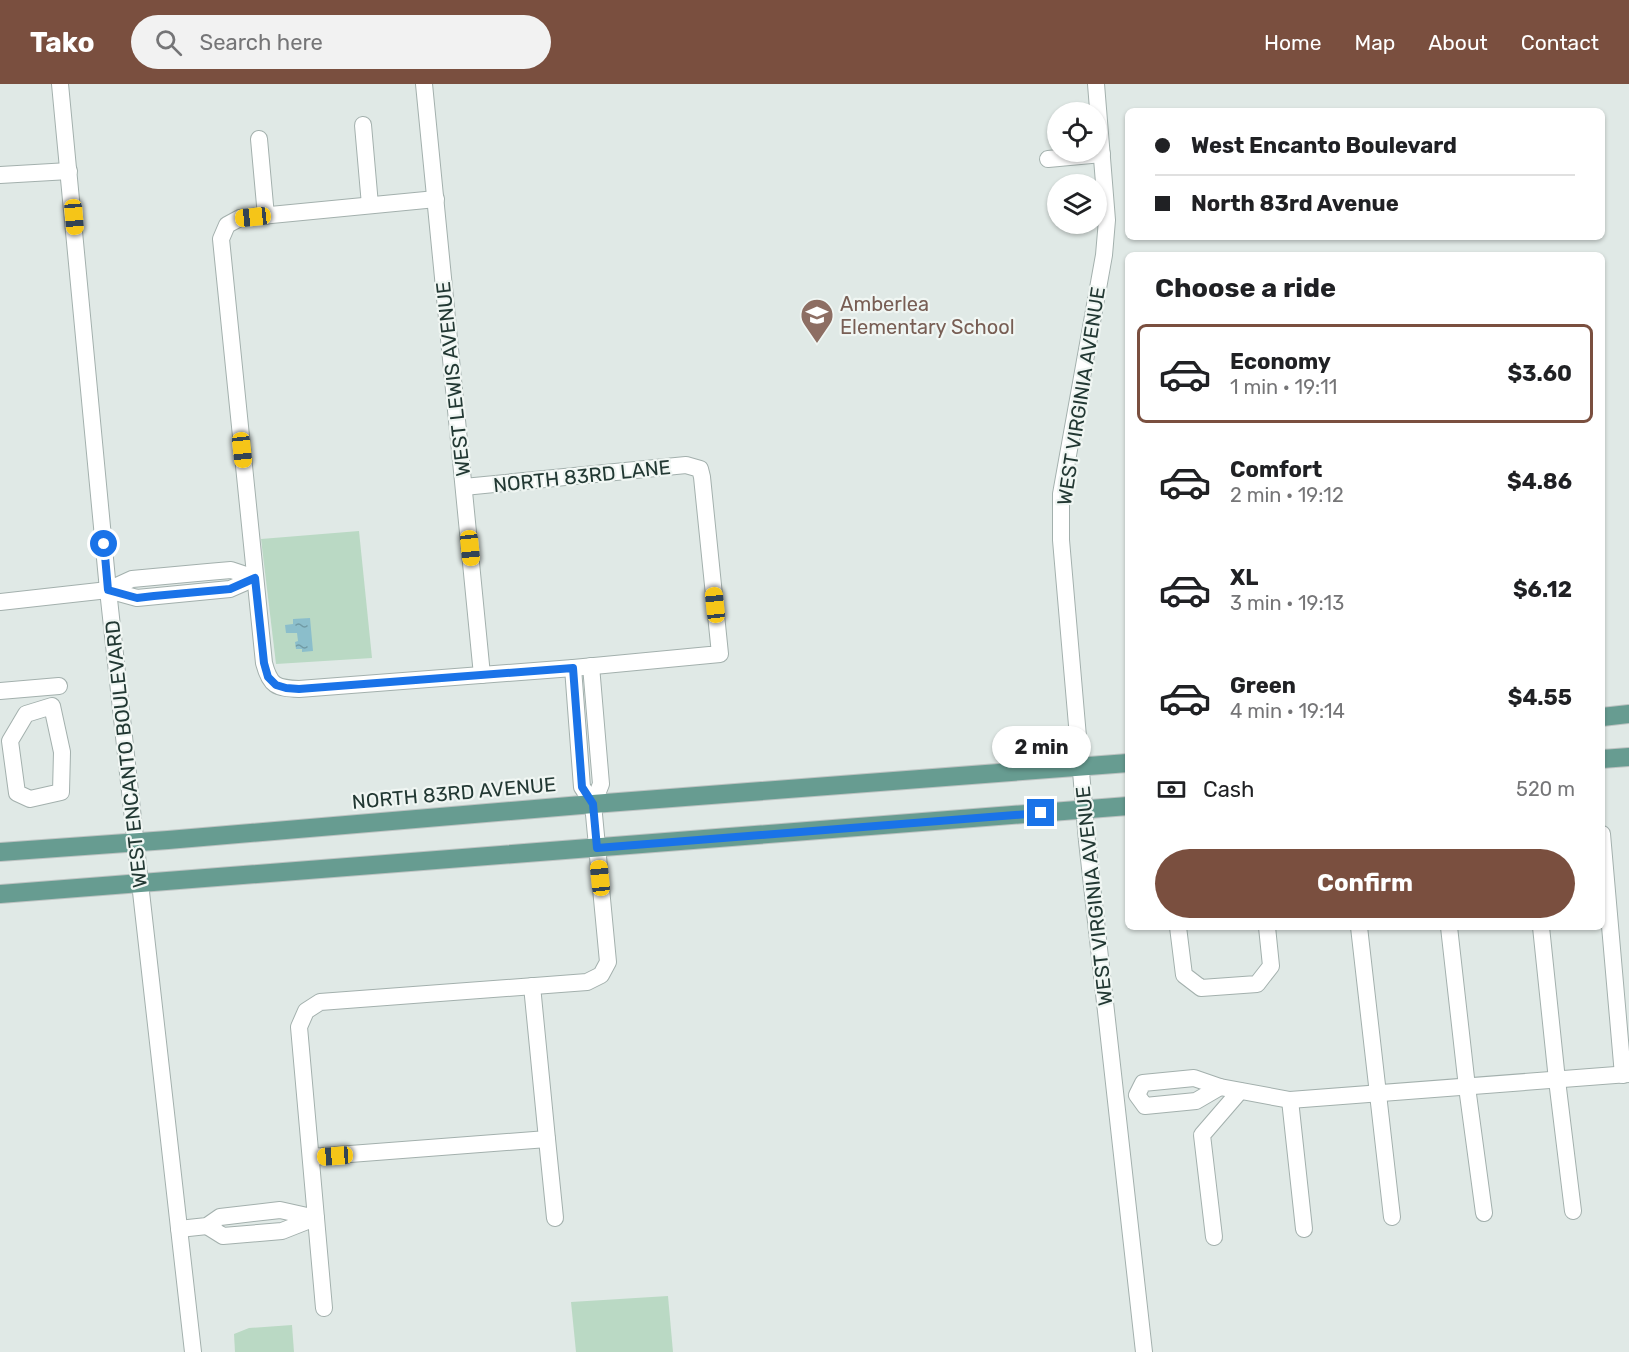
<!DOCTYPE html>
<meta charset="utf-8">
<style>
body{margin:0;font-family:Rubik,sans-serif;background:#f2f2f2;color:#202124;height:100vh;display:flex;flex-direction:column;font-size:22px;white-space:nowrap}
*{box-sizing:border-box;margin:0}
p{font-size:20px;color:#757577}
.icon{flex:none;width:33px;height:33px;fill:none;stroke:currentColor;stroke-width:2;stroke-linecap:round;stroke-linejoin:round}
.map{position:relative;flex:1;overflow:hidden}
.details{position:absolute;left:1125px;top:168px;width:480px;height:678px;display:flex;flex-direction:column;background:#fff;border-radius:9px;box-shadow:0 2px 4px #0004}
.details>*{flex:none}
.top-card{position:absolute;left:1125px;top:24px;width:480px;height:132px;border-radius:9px;box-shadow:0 2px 4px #0004;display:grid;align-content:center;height:132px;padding:0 30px;background:#fff}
.tools{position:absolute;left:1047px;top:18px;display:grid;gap:12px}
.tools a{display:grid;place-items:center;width:60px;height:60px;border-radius:50%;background:#fff;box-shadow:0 2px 4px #0004;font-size:30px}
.end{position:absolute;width:27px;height:27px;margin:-14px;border:8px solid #1a73e8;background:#fff;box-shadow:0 0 0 3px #fff}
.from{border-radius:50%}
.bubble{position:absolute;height:42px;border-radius:21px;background:#fff;box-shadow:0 2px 4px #0004;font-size:20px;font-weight:700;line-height:42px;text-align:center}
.car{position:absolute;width:18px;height:36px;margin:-18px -9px;border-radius:8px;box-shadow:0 0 4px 2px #0007;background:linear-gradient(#f5c518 24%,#345 0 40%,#f5c518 0 76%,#345 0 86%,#f5c518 0)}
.top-card b{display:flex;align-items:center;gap:21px;height:57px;font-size:22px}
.top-card b+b{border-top:2px solid #e0e0e0}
.top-card i{width:15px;height:15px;background:#202124}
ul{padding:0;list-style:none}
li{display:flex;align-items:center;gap:18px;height:99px;margin:0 12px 9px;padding:0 18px;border:3px solid transparent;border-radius:9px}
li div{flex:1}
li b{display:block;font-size:22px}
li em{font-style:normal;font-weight:700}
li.active{border-color:#7a4f3f}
li>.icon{width:54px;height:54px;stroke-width:1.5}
h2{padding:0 30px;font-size:27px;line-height:72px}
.pay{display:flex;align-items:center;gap:15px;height:66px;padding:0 30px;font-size:22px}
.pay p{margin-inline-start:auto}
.button{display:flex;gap:12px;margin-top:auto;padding:12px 30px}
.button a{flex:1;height:69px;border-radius:36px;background:#7a4f3f;color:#fff;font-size:24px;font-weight:700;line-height:69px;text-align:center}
header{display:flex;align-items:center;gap:36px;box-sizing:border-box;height:84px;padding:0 30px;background:#7a4f3f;color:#fff}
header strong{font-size:28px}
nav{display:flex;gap:33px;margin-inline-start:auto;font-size:21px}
.search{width:420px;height:54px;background:#f2f2f2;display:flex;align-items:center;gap:15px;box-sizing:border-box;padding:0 21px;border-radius:33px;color:#757577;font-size:22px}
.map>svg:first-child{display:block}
.green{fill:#bad9c4}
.water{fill:url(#water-ripples)}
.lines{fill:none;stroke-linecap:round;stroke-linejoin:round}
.minor-casing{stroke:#a3b0ad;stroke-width:18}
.major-casing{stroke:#bdc3c2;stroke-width:20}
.minor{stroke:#fff;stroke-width:16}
.major{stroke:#679c91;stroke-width:18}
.route{stroke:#1a73e8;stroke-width:8}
.labels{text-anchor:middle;stroke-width:4.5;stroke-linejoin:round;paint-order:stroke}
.education-label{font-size:20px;fill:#785e54;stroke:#f0f6f3;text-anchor:start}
.street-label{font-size:20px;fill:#223833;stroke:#f0f6f3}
</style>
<header>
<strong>Tako</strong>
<div class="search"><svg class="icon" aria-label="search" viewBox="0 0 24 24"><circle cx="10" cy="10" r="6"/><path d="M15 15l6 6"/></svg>Search here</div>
<nav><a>Home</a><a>Map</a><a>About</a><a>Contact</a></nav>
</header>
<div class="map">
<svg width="1629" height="1268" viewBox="0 0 1629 1268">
<defs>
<pattern id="water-ripples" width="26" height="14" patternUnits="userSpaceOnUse" patternTransform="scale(1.5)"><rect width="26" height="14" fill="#8bbecb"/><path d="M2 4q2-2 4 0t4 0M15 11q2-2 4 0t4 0" fill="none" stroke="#719ba5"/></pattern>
</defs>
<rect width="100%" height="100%" fill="#e0e9e6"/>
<g class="green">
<path d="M359 447 372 574 276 580 261 455Z"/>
<path d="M668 1212 673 1268H576L571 1218Z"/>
<path d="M292 1241 294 1268H235L234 1250 249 1244Z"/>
</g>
<path class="water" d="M310 534 313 567 302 568V565H296L295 558 298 557 297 549H286L285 541 293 540V535Z"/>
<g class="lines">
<defs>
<g id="minor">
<path d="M60 0 108 506 140 799 193 1268"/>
<path d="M424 0 482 591"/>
<path d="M1096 0 1107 136 1104 171 1061 410V456L1087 757 1144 1268"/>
<path d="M363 41 370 121"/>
<path d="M259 55 266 132"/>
<path d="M1048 75 1102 70"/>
<path d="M0 91 69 87"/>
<path d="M436 115 240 134 227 141 221 155 264 579C270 602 276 604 299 605L573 584 720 570 702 393 700 385 686 381 464 403"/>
<path d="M108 506 137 514 230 505 255 494"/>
<path d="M0 518 108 506 132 495 208 488 231 486 255 494"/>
<path d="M573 584 582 703 593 720"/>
<path d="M0 607 59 602"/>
<path d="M52 622 62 668 61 708 30 715 17 709 10 657 26 630Z"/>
<path d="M1602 750 1623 991"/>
<path d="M1178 843 1184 891 1201 904 1257 900 1271 882 1267 843"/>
<path d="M1359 843 1392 1133"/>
<path d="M1449 843 1467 1003 1484 1129"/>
<path d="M1541 843 1557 996 1573 1127"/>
<path d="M1194 994 1220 1003 1196 1017 1145 1022 1137 1011 1143 999Z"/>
<path d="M1220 1003 1290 1016 1629 990"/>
<path d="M1290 1016 1304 1145"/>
<path d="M547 1055 555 1134"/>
<path d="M311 1073 547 1055 532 902"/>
<path d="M207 1142 223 1152 282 1147 315 1134"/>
<path d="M179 1145 207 1142 220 1133 280 1126 316 1134"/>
<path d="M1214 1153 1202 1051 1240 1007"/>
<path d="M324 1224 299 943 306 927 320 918 587 898 601 891 608 878 593 720 601 700 591 582"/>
</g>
<g id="major">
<path d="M1602 633 1629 630"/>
<path d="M1602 675 1629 673"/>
<path d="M0 768 168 756 593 720 1128 679"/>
<path d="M0 810 1128 722"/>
</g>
</defs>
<use href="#minor" class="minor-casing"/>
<use href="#major" class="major-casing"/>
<use href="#minor" class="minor"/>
<use href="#major" class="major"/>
</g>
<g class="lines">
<path class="route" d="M104 460 108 506 137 514 154 512 230 505 255 494 264 579 268 593 276 601 286 604 299 605 573 584 582 703 593 720 597 764 1041 729"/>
</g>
<defs>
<symbol id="school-pin" viewBox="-11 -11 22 30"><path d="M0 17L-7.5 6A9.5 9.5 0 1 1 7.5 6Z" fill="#8d6e63" stroke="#f0f6f3"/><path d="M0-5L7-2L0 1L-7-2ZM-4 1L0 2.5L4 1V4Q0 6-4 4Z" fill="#fff"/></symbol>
</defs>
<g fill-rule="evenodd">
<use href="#school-pin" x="798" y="212" width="38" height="52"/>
</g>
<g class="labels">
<g class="education-label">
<text x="840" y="227">Amberlea<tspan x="840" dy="23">Elementary School</tspan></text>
</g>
<g class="street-label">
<text transform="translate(453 295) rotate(-96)" y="7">WEST LEWIS AVENUE</text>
<text transform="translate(1081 312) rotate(-81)" y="7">WEST VIRGINIA AVENUE</text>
<text transform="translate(582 392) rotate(-6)" y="7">NORTH 83RD LANE</text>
<text transform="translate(126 670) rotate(-96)" y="7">WEST ENCANTO BOULEVARD</text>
<text transform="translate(454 709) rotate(-5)" y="7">NORTH 83RD AVENUE</text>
<text transform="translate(1094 812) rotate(-96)" y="7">WEST VIRGINIA AVENUE</text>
</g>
</g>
</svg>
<div class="tools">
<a><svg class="icon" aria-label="locate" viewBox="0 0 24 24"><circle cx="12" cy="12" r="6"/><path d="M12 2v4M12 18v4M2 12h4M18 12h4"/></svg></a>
<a><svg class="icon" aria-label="layers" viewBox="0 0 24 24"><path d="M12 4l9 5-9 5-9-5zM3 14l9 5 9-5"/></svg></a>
</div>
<i class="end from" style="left:104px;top:460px"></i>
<i class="end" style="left:1041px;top:729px"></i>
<div class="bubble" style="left:992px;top:642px;width:99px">2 min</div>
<i class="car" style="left:74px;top:133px;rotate:175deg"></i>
<i class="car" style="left:253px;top:133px;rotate:264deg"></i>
<i class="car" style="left:242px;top:366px;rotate:174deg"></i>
<i class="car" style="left:470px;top:464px;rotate:174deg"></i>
<i class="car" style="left:715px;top:521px;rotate:354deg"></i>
<i class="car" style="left:600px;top:794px;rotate:354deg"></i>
<i class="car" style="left:335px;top:1072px;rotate:266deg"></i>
<div class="top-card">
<b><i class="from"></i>West Encanto Boulevard</b>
<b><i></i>North 83rd Avenue</b>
</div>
<section class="details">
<h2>Choose a ride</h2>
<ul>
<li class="active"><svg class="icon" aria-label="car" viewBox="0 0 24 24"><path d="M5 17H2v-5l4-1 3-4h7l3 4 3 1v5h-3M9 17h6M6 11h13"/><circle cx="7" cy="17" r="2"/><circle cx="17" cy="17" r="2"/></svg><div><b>Economy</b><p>1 min · 19:11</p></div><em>$3.60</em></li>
<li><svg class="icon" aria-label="car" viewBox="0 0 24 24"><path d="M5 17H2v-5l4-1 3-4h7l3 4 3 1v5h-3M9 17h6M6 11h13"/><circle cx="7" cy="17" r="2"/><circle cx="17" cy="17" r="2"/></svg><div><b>Comfort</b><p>2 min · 19:12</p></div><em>$4.86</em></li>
<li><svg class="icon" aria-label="car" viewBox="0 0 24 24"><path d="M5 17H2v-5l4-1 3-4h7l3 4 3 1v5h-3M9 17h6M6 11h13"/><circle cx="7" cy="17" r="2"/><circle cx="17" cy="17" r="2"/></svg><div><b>XL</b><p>3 min · 19:13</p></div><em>$6.12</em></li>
<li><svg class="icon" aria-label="car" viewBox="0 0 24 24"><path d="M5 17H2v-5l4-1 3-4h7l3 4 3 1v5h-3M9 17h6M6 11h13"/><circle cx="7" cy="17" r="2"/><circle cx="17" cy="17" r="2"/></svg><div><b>Green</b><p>4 min · 19:14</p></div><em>$4.55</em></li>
</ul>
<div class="pay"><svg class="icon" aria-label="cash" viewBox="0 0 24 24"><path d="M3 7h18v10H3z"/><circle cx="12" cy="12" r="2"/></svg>Cash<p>520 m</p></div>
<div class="button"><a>Confirm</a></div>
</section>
</div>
